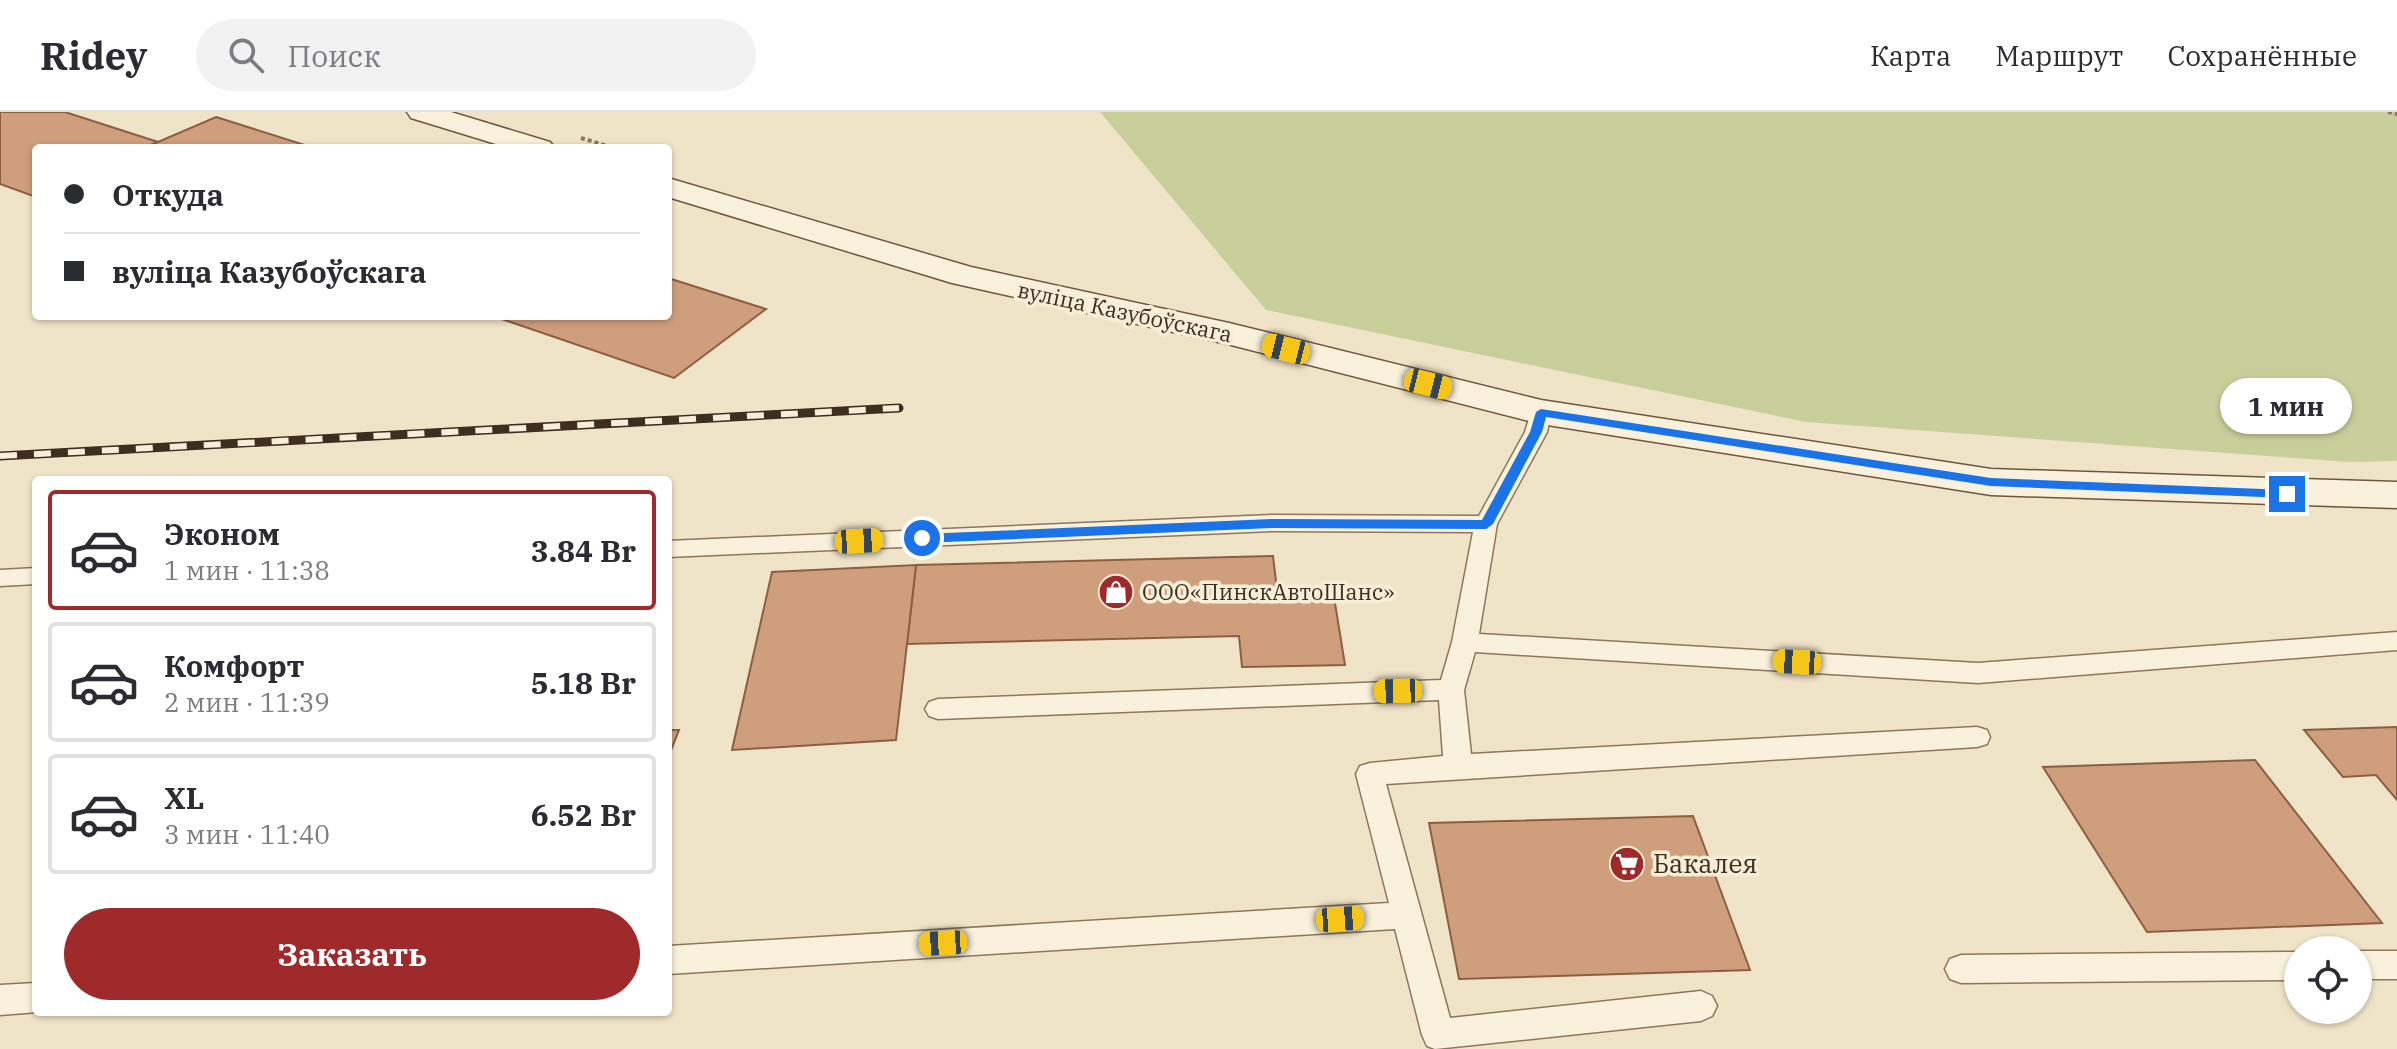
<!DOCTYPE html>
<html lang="ru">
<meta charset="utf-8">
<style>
body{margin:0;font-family:"IBM Plex Serif",serif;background:#f2f2f3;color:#2b2b33;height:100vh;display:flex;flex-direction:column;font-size:30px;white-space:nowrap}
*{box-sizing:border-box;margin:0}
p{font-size:26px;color:#7c7c81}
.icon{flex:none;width:44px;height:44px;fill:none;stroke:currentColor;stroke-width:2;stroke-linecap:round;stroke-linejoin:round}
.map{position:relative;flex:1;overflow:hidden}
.panel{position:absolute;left:32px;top:364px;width:640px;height:540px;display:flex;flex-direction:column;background:#fff;border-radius:8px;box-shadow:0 2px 6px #0004}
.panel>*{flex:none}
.top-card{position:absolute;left:32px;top:32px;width:640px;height:176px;border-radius:8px;box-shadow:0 2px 6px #0004;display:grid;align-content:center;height:176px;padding:0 32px;background:#fff}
.buttons{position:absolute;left:2284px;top:824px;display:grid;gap:16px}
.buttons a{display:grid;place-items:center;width:88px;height:88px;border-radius:50%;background:#fff;box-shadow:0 2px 6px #0004;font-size:40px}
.end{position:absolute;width:36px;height:36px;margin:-18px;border:10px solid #1a73e8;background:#fff;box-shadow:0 0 0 4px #fff}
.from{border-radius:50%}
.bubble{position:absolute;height:56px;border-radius:28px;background:#fff;box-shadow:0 2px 6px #0004;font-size:26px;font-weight:700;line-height:56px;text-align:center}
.car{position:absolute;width:24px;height:48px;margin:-24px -12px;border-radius:10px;box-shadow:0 0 6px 2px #0007;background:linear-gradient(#f5c518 24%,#345 0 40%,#f5c518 0 76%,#345 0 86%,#f5c518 0)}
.top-card b{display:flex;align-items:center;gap:28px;height:76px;font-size:30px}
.top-card b+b{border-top:2px solid #e1e1e2}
.top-card i{width:20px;height:20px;background:#2b2b33}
ul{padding:14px 0 0;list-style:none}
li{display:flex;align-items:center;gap:24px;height:120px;margin:0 16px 12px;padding:0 16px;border:4px solid #e1e1e2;border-radius:8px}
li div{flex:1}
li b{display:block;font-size:30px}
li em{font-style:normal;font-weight:700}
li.active{border-color:#9e2a2b}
li>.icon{width:72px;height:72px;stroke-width:1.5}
.cta{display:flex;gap:16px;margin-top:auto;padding:16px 32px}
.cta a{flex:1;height:92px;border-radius:48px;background:#9e2a2b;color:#fff;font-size:32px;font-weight:700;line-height:92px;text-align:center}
header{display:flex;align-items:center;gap:48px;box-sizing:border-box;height:112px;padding:0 40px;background:#fff;border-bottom:2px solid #e1e1e2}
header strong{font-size:38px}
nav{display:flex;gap:44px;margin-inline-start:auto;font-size:28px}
.search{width:560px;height:72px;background:#f2f2f3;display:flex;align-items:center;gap:20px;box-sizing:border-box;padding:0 28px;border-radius:44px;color:#7c7c81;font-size:30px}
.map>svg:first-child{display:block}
.green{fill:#c9cf9b}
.building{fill:#cf9f7d;stroke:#8d5f41;stroke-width:2}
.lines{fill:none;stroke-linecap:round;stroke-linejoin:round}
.lane-casing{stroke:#8d765c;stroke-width:3}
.secondary-casing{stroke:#6f573f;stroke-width:3}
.path{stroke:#8d765c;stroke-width:4;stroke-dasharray:4 3;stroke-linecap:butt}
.lane{fill:#faf1dc;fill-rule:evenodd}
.secondary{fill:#faf1dc;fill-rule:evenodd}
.rail-casing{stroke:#3d2e20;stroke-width:9}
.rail{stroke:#f7eed8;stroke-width:6;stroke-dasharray:17;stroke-linecap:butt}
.route{fill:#1a73e8}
.labels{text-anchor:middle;stroke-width:7;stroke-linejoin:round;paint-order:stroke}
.street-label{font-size:22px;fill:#3d2e20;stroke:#f7eed8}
.poi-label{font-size:22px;fill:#3d2e20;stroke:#f7eed8;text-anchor:start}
.near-poi-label{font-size:26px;fill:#3d2e20;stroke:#f7eed8;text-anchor:start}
</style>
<header>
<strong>Ridey</strong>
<div class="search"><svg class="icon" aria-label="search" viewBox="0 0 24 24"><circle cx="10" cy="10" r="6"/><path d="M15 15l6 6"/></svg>Поиск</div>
<nav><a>Карта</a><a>Маршрут</a><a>Сохранённые</a></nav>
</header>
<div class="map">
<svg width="2397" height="937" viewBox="0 0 2397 937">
<rect width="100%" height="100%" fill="#f0e4c8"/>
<path class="green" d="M1100 0H2397V349L2348 350 1806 310 1266 198Z"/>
<g class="building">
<path d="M0 0H65L158 30 144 36H36V82L33 84 0 72Z"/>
<path d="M216 5 314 36H144Z"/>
<path d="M668 166 766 197 674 266 493 204H668Z"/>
<path d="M1273 444 1278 486 1334 485 1345 553 1242 555 1239 524 907 532 916 453Z"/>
<path d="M916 453 896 628 732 638 772 460Z"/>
<path d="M2397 615V688L2376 663 2343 665 2304 618Z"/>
<path d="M668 618H679L668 646Z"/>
<path d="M2255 648 2382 811 2147 820 2043 655Z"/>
<path d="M1693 704 1750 858 1459 867 1429 711Z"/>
</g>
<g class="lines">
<defs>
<g id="lane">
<path d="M1541 294 1551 300 1547 320 1497 412 1479 522 1978 551 2397 520V538L1978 571 1475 540 1464 578 1471 642 1977 615 1987 618 1990 625 1987 632 1977 635 1386 672 1450 906 1701 879 1712 884 1717 894 1712 904 1701 909 1435 937 1427 934 1422 923 1395 817 668 862V834L1389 791 1356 662 1360 654 1370 651 1443 644 1439 588 938 607 929 604 925 597 929 590 938 587 1441 568 1452 530 1473 420 1272 419 668 445V429L1272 403 1479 404 1525 320 1531 300Z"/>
<path d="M36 456V472L0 474V458Z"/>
<rect x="2358" y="839" width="39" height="28"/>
<path d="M2298 840V868L1961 871 1950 867 1945 857 1950 847 1961 843Z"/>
<path d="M36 871 38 900 0 903V873Z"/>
</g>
<g id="secondary">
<path d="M407 0H451L550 30 555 36H509L411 6Z"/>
<path d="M668 66 971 155 1229 211 1541 288 1991 357 2397 370V396L1991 383 1541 312 1227 232 952 171 668 85Z"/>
</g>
</defs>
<use href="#lane" class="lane-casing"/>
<use href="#secondary" class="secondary-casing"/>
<g class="path">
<path d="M2388 0 2397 2"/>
<path d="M581 26 614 36"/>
</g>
<use href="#lane" class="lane"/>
<use href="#secondary" class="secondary"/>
<defs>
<path id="rail" d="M0 344 899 296"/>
</defs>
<use href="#rail" class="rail-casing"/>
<use href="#rail" class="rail"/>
</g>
<path class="route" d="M1541 297 1991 366 2287 378 2293 382 2287 386 1991 374 1546 305 1542 320 1493 412 1486 417 1272 416 922 431 916 426 922 422 1272 407 1482 408 1530 320 1536 300Z"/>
<defs>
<symbol id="shop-disc" viewBox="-11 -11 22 22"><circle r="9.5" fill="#9e2a2b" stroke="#f7eed8"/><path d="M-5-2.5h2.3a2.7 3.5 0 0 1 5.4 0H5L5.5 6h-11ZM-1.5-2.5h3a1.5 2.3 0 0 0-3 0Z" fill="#fff"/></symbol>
<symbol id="supermarket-disc" viewBox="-11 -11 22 22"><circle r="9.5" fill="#9e2a2b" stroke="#f7eed8"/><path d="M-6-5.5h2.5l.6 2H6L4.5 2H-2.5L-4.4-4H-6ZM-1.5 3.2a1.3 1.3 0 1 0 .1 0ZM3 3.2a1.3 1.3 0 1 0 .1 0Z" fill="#fff"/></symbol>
</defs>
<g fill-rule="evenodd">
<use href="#shop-disc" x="1096" y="460" width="40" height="40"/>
<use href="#supermarket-disc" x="1607" y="732" width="40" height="40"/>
</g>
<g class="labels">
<g class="street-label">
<text transform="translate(1125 200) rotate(12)" y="8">вуліца Казубоўскага</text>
</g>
<g class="poi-label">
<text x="1142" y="488">ООО«ПинскАвтоШанс»</text>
</g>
<g class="near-poi-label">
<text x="1653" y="761">Бакалея</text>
</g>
</g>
</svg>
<div class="buttons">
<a><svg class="icon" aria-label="locate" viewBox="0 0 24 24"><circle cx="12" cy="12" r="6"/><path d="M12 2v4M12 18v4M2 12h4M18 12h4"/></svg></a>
</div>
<i class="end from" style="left:922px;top:426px"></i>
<i class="end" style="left:2287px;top:382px"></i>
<div class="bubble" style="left:2220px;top:266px;width:132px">1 мин</div>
<i class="car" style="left:1286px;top:237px;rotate:284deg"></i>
<i class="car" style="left:1428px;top:272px;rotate:104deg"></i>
<i class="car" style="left:859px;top:429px;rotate:87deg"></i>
<i class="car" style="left:1797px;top:550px;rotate:273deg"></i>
<i class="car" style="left:1398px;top:579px;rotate:269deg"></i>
<i class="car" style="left:1340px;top:807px;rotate:86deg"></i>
<i class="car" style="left:943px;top:831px;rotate:267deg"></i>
<div class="top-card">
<b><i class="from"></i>Откуда</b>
<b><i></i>вуліца Казубоўскага</b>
</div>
<section class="panel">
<ul>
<li class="active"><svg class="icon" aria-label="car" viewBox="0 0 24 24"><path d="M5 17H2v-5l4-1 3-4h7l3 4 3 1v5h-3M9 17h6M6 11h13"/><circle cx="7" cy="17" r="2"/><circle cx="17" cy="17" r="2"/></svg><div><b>Эконом</b><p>1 мин · 11:38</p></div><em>3.84 Br</em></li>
<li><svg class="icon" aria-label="car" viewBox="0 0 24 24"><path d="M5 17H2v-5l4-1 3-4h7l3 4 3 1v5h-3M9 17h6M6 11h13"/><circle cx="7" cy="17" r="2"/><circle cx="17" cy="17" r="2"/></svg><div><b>Комфорт</b><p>2 мин · 11:39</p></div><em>5.18 Br</em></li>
<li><svg class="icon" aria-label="car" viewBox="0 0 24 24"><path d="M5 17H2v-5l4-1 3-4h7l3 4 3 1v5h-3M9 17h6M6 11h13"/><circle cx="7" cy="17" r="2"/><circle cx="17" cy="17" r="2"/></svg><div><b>XL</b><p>3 мин · 11:40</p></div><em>6.52 Br</em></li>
</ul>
<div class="cta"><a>Заказать</a></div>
</section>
</div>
